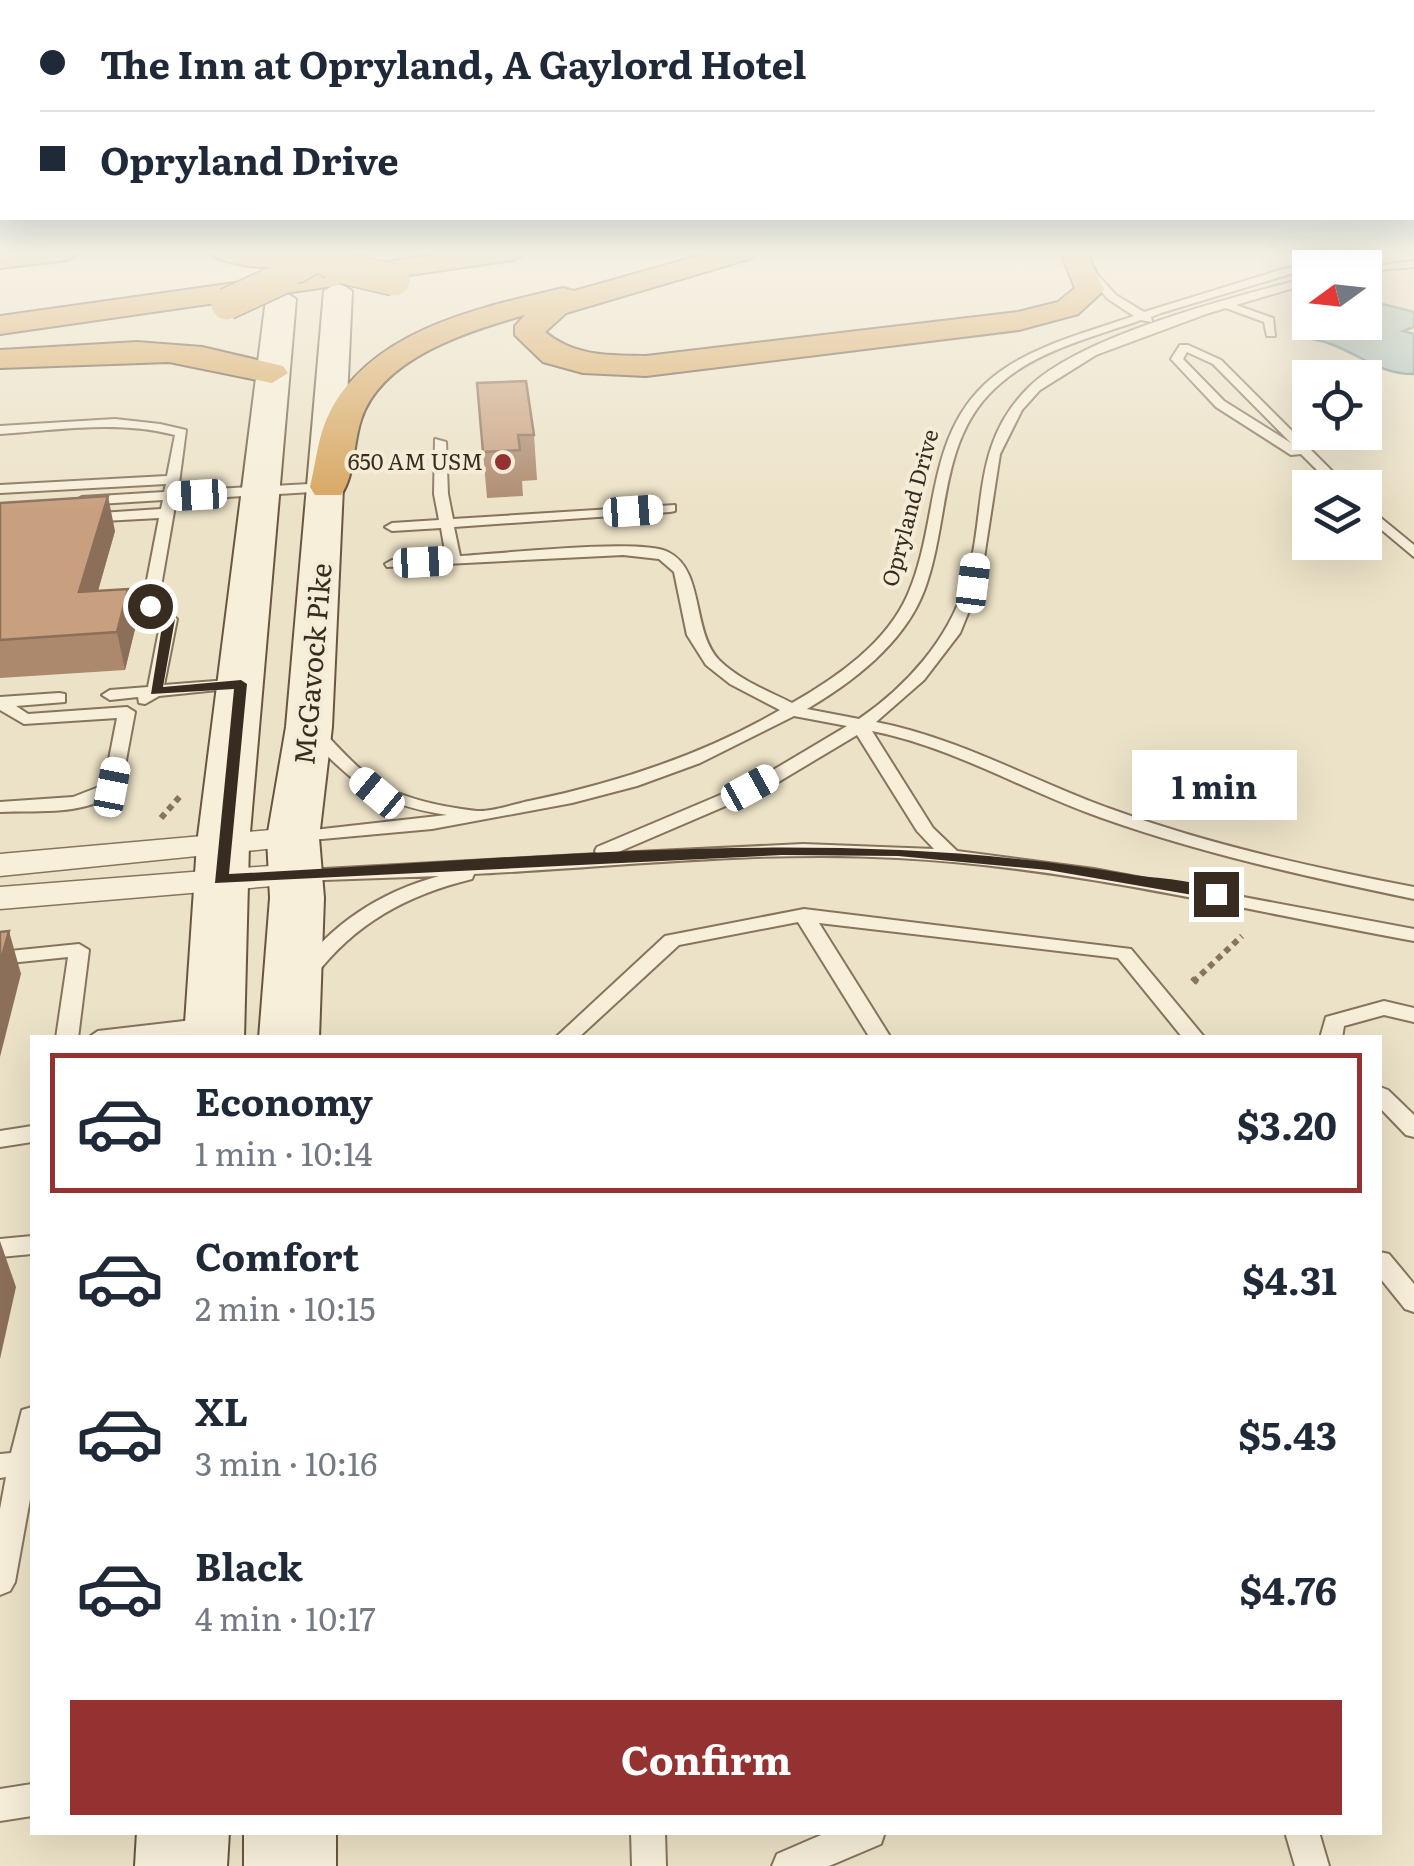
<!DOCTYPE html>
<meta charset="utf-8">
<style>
body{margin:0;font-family:Literata,serif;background:#f6f6f7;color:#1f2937;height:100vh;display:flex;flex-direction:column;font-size:38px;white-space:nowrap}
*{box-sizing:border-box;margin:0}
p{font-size:32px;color:#747a83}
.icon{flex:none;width:55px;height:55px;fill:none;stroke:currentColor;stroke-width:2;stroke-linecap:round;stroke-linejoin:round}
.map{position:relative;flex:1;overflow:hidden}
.sheet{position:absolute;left:30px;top:1035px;width:1352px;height:800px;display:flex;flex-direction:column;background:#fff;border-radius:0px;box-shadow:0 10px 40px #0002}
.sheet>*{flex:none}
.banner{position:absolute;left:0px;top:0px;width:1415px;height:220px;box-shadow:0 10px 40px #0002;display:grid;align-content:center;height:220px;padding:0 40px;background:#fff}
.needle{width:65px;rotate:255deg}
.buttons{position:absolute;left:1292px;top:250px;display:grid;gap:20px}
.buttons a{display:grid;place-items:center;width:90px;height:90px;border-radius:0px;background:#fff;box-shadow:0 10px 40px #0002;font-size:50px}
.end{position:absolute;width:45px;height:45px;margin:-22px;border:12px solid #382c20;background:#fff;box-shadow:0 0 0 5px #fff}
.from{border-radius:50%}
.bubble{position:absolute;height:70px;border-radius:0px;background:#fff;box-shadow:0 10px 40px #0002;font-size:32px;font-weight:700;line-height:70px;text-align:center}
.car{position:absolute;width:30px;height:60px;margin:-30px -15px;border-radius:12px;box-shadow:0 0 8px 2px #0007;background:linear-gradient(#fff 24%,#345 0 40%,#fff 0 76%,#345 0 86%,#fff 0)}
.banner b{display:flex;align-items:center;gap:35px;height:95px;font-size:38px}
.banner b+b{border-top:2px solid #e0e1e3}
.banner i{width:25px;height:25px;background:#1f2937}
ul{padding:18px 0 0;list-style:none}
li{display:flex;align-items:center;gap:30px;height:140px;margin:0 20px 15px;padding:0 20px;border:5px solid transparent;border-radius:0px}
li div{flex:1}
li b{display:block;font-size:38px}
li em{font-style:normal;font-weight:700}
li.active{border-color:#933231}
li>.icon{width:90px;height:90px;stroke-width:1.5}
.cta{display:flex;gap:20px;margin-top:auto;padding:20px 40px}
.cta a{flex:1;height:115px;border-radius:0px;background:#933231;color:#fff;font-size:40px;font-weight:700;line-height:115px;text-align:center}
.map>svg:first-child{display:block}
.water{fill:#a8c0ba;stroke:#6f8e87;stroke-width:2.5}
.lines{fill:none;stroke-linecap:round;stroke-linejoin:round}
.lane-casing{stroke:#87745d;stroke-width:4}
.street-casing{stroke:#87745d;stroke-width:3}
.secondary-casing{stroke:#695640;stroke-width:4}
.highway-casing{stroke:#554331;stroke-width:4}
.path-far2{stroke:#87745d;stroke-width:4;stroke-dasharray:4 2.5;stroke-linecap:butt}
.path-far1{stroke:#87745d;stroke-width:6;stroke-dasharray:6 5;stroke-linecap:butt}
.path{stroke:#87745d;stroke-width:8;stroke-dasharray:9 6;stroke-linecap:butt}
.lane{fill:#f7efda;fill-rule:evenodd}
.street{fill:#f7efda;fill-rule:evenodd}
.secondary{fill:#f7efda;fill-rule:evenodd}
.highway{fill:#d6a45d;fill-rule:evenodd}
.highway-bridge-casing{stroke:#554331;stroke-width:34;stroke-linecap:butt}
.highway-bridge{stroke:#d6a45d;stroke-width:31}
.wall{fill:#ac896d}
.shaded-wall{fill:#8c6f59}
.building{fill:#c89f7f;stroke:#8c6f59;stroke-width:2.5}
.route{fill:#382c20}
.poi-dot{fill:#933231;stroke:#f4ecd6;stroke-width:4}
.labels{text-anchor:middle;stroke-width:8;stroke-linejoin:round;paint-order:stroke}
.far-poi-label{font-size:22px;fill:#382c20;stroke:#f4ecd6;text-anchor:end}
.far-street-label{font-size:22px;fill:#382c20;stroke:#f4ecd6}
.street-label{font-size:28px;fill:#382c20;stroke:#f4ecd6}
</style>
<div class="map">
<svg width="1414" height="1866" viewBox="0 0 1414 1866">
<rect width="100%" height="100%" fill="#ece2c7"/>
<path class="water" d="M1367 300 1414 312V327L1403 331 1414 334V374C1372 375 1348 341 1303 338L1302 312H1310V322H1365Z"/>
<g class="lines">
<defs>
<g id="lane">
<path d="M1067 252H1077L1116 295 1144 312 1280 270 1362 252H1377L1351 261 1310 268 1161 313 1151 317 1152 322 1141 320C1096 336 1039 350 1002 382 937 435 951 520 924 591 904 643 853 682 807 709L859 719C906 687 948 640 965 585 988 513 969 446 1029 387 1084 334 1235 297 1310 277V283L1236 305 1273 318 1275 336H1267L1264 322 1226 308 1209 313 1096 355 1040 390 1022 410 1000 454 980 584 960 633 924 680 876 722C959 738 1033 781 1111 809 1210 845 1311 867 1414 887V899C1308 877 1204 854 1102 818 1025 791 953 747 872 731L933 828 957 851 1094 869 1414 929V941C1243 910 1072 867 898 858 756 850 615 867 474 874L472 879C407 895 355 923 314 977H300L297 972C332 923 381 892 439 876L295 881 288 879 285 875 288 871 597 854 595 851 597 847 758 779 847 726 794 716 700 763 637 786 572 803 432 829 289 842 287 838 296 832 447 815C377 804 356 786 308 736V728H320C341 750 362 775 389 789 413 801 451 808 477 811 493 812 514 804 529 801 617 783 702 755 780 710L730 684 706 665 687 635 674 572 659 559 623 555 387 567 385 564 392 560 446 557 441 528 392 531 385 527 392 523 439 520 434 494 435 439 446 442 448 494 453 519 675 505V511L670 512 454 527 460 556C499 554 640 538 668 552 705 570 691 630 719 660 739 680 768 691 792 703 836 678 887 643 908 594 940 520 924 433 993 377 1031 346 1088 332 1134 316L1108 299ZM857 735 917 831 934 849 803 844 616 853 770 787Z"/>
<path d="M1414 261V267L1365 271V268H1360Z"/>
<path d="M1180 345H1188L1221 360 1349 488H1335L1301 454 1291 455 1216 407 1171 359ZM1187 352 1213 364 1291 443 1224 401 1183 359Z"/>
<path d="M115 419 160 424 186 430 178 491 328 483 335 487 328 491 176 500 158 604 177 619 164 685 241 679 249 684 247 687 159 696 145 704 139 703 138 697 110 700 102 695 110 690 148 687 161 620 142 606 159 518 85 522 78 518 85 514 161 509 163 500 82 505 75 501 82 497 164 492 166 484 0 493V485L167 476 175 435C118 420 58 430 0 434V426Z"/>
<path d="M1365 505 1414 545V557L1365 516Z"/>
<path d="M59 693 65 694V702L16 706 28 714 127 707 135 712 121 787C91 817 39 810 0 812V802L73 797 104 785 117 718 24 724 0 710V697Z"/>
<path d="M804 909 1131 949 1205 1038H1183L1118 958 819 923 891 1038H870L798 922 679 945 578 1038H555L665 936Z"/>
<path d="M79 944 89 950 78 1038H56L68 957 0 964V952Z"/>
<path d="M1384 1001 1414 1008V1022L1384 1015 1344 1026 1342 1038H1320L1326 1017Z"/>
<path d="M210 1018 218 1020 221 1025 218 1030 162 1038H88L98 1031Z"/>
<path d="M1380 1087 1388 1090 1414 1115V1137L1406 1135 1380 1108Z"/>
<path d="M32 1126V1142L0 1147V1131Z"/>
<path d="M32 1236V1254L0 1257V1239Z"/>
<path d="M1380 1252 1389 1254 1414 1284V1312L1405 1309 1380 1278Z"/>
<path d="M32 1407V1488L15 1582 10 1591 0 1595V1509L6 1477 0 1478V1454L11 1453 22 1410Z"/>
<path d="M32 1784V1816L0 1821V1789Z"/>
<path d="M631 1832H665L666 1866H632Z"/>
<path d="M828 1832H885L881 1844 829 1866H772L777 1854Z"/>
<path d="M1285 1832H1319L1329 1866H1295Z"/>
</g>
<g id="street">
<path d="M293 828 305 831 310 838 305 845 0 876V854Z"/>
<path d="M295 864 308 867 313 875 308 883 0 909V887Z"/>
</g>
<g id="secondary">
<path d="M338 282 352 291 332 727 319 838 324 898 319 1038H259L270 898 267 838 286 727 324 291Z"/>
<path d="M281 290 296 299 249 844 244 1038H184L197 844 266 299Z"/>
<path d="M137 1832H229L227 1866H135Z"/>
<rect x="244" y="1832" width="92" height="34"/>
</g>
<g id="highway">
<path d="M0 252H82L68 260 0 268Z"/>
<path d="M208 252 293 255 297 261C285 274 220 265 208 252Z"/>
<path d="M456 252H528L514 260 0 334V316Z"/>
<path d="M712 252H756L752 258 566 313 545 332C576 357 608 355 646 356L1018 312 1058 302 1075 288 1063 258 1068 252H1087L1104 290 1078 314 1019 330 646 376 583 373 543 362 515 335V326L525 315C468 331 381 358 361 420 353 444 355 475 341 495H315L310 487C316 463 318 434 330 412 373 329 480 308 563 288L574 291Z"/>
<path d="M137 342 202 347 283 366 288 373 272 383 169 362 0 368V350Z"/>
</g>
</defs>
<use href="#lane" class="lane-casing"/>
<use href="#street" class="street-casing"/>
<use href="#secondary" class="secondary-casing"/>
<use href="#highway" class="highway-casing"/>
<path class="path-far2" d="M1106 253 1155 252"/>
<g class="path-far1">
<path d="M161 818 182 794"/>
<path d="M1193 982 1242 936"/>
</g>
<path class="path" d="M1193 982 1196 979"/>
<use href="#lane" class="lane"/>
<use href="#street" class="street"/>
<use href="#secondary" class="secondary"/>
<use href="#highway" class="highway"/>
<defs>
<g id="highway-bridge">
<path d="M283 261 298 267 317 255 333 264"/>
<path d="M343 268 394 280"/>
<path d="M227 304 283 278"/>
</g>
</defs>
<use href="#highway-bridge" class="highway-bridge-casing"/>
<use href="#highway-bridge" class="highway-bridge"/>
</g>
<g class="wall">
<path d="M477 383 534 435 537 480 522 481 523 496 487 498Z"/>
<path d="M0 503 115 531 98 591 136 625 125 670 0 678Z"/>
</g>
<g class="shaded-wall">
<path d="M108 496 115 531 87 629 79 592Z"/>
<path d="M128 589 136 625 125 670 117 632Z"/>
<path d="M9 931 21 974 0 1057V963Z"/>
<path d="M0 1241 16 1287 0 1359Z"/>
</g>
<g class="building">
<path d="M526 381 534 435H518L520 450 483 452 477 383Z"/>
<path d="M108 496 79 592 128 589 117 632 0 640V503Z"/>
<path d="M9 931 0 963V932Z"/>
</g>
<linearGradient id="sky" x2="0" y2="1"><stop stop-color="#8eb9d6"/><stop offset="0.49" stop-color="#f6f2e6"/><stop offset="1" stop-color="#f6f2e6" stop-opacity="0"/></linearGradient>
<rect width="1414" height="513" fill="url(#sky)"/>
<path class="route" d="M146 603H154L175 619 163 687 241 680 247 684 229 874C528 859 831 823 1128 874 1155 879 1202 879 1223 894L1216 899 1048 870 898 856 782 855 215 883 234 689 151 694 163 620 146 609Z"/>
<circle class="poi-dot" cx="503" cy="462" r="10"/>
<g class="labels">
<g class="far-poi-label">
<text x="483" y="470">650 AM USM</text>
</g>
<g class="far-street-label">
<text transform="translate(910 508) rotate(-75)" y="8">Opryland Drive</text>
</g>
<g class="street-label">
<text transform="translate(313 664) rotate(-85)" y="10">McGavock Pike</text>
</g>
</g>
</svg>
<div class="buttons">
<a><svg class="needle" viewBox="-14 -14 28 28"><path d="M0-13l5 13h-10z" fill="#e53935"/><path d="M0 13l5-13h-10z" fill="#747a83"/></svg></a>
<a><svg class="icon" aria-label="locate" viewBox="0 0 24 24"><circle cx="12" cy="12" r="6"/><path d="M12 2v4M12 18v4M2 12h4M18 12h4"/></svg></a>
<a><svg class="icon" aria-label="layers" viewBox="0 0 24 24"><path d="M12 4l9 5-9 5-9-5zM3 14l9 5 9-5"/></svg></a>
</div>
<i class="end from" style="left:150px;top:606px"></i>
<i class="end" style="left:1216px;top:894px"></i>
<div class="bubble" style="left:1132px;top:750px;width:165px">1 min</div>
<i class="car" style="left:197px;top:495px;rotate:267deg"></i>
<i class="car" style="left:633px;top:511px;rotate:86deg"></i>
<i class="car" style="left:423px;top:562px;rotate:87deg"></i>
<i class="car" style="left:973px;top:583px;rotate:7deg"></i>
<i class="car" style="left:112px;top:787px;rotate:11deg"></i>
<i class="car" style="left:750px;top:788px;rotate:61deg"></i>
<i class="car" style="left:377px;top:793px;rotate:310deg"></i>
<div class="banner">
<b><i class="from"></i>The Inn at Opryland, A Gaylord Hotel</b>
<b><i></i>Opryland Drive</b>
</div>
<section class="sheet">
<ul>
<li class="active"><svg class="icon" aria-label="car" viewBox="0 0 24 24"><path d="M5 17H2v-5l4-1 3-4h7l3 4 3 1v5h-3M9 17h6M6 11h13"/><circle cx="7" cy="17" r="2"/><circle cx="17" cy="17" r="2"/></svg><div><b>Economy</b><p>1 min · 10:14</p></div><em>$3.20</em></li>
<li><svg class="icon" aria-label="car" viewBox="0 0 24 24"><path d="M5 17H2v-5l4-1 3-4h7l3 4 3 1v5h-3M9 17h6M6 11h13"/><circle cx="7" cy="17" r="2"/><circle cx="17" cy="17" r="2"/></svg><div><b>Comfort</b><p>2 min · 10:15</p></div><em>$4.31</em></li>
<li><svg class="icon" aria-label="car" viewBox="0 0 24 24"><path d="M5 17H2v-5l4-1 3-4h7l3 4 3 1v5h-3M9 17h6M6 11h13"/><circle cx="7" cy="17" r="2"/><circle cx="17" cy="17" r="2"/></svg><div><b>XL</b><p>3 min · 10:16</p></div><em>$5.43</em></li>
<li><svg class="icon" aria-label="car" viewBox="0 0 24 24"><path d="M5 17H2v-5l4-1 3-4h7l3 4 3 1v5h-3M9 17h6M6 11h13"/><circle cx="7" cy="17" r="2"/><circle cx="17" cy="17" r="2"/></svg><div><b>Black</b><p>4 min · 10:17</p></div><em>$4.76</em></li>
</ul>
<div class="cta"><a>Confirm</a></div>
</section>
</div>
